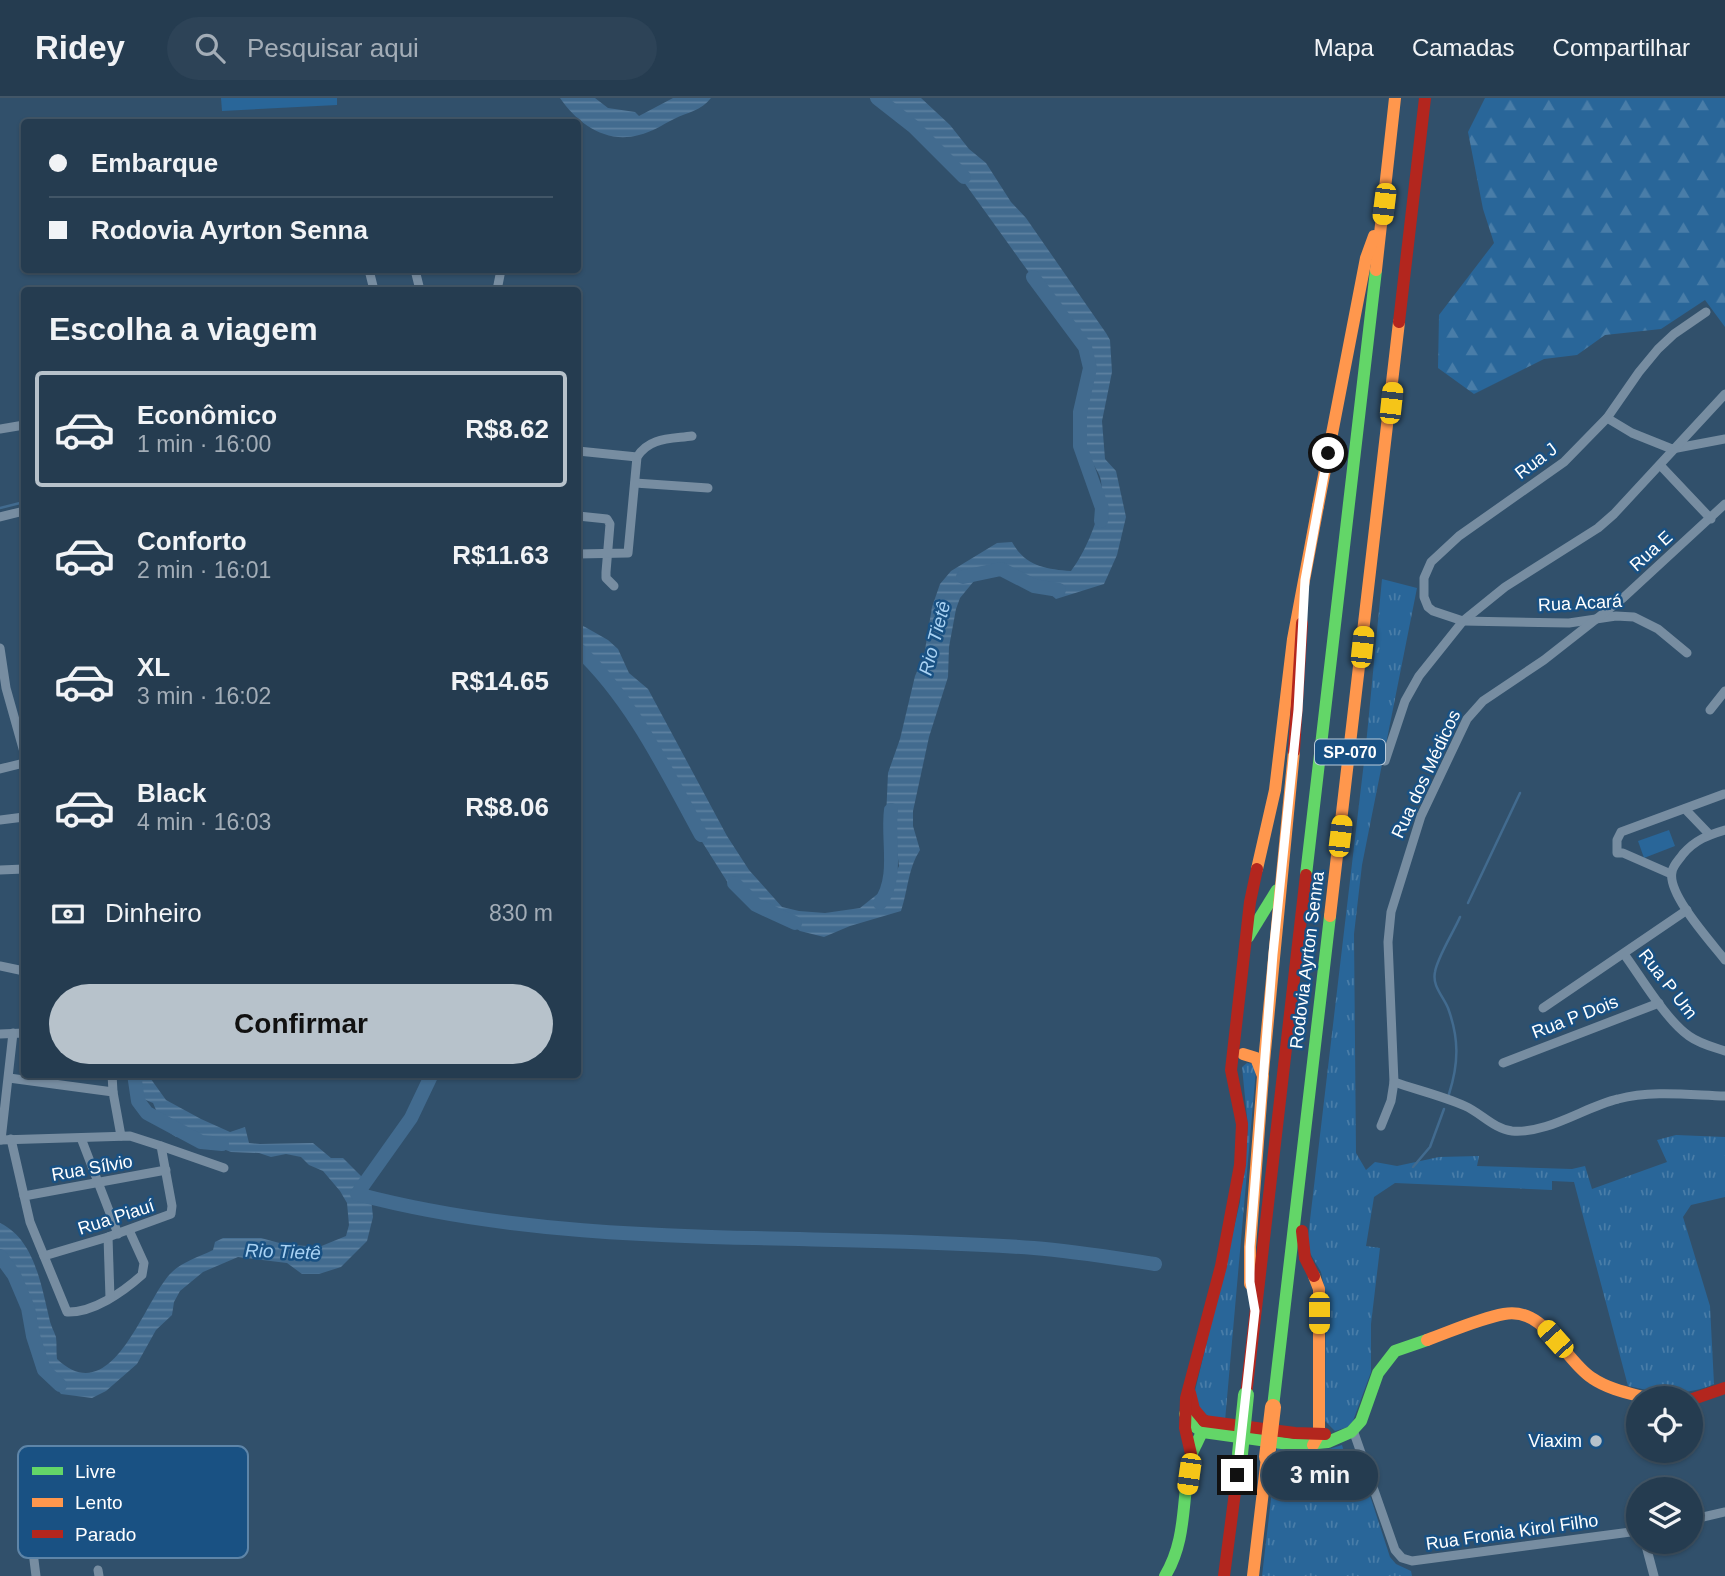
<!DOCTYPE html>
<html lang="pt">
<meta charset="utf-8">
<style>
body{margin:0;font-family:Helvetica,sans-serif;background:#2d4357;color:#f1f3f6;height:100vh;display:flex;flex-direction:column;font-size:26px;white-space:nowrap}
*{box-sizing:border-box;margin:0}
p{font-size:23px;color:#a3adb7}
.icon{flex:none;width:38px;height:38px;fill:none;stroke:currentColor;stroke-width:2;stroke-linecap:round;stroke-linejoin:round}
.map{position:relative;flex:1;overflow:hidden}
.panel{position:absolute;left:21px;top:189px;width:560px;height:791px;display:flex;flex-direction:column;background:#253c50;border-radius:7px;box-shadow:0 2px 5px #0004,0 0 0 2px #425667}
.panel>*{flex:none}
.hud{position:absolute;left:21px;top:21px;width:560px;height:154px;border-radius:7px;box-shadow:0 2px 5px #0004,0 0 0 2px #425667;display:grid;align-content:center;height:154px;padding:0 28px;background:#253c50}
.tools{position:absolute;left:1626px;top:1288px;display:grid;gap:14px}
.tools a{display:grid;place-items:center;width:77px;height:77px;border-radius:50%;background:#253c50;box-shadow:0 2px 5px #0004,0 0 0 2px #425667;font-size:35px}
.end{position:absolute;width:32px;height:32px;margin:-16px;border:9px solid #fff;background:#111;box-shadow:0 0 0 4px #111}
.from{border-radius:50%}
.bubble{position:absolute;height:49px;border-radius:24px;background:#253c50;box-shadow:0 2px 5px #0004,0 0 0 2px #425667;font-size:23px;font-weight:600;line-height:49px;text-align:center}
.car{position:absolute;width:21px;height:42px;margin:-21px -10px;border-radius:9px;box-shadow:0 0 5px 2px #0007;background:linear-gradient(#f5c518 24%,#345 0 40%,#f5c518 0 76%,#345 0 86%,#f5c518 0)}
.hud b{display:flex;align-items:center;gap:24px;height:66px;font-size:26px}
.hud b+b{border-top:2px solid #425667}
.hud i{width:18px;height:18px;background:#f1f3f6}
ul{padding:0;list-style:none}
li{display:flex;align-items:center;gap:21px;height:116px;margin:0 14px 10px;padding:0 14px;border:4px solid transparent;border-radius:7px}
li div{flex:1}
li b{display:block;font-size:26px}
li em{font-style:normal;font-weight:600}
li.on{border-color:#b7c2cb}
li>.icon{width:63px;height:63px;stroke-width:1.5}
h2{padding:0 28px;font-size:32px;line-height:84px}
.pay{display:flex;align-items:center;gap:18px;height:77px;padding:0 28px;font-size:26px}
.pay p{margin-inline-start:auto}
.action{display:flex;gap:14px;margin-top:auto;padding:14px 28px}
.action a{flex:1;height:80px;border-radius:42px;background:#b7c2cb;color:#111;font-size:28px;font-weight:600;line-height:80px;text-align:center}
header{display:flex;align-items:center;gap:42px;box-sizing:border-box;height:98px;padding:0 35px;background:#253c50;border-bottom:2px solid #425667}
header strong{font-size:33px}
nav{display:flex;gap:38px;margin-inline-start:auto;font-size:24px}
.search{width:490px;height:63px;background:#2d4357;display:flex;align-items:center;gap:18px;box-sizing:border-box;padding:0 24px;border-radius:38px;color:#a3adb7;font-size:26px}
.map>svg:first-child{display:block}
.grass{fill:url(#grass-tufts)}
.forest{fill:url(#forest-firs)}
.pitch{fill:#296699}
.water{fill:url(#water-rules)}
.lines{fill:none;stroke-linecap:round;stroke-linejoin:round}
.stream{stroke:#426b8f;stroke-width:2.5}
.river{stroke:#426b8f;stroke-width:14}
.street{stroke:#778da1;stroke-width:9}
.fast{stroke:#63d668;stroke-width:12}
.slow{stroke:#ff974d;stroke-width:12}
.jam{stroke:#b3261e;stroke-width:12}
.fast-bridge{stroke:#63d668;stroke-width:16}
.slow-bridge{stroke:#ff974d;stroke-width:16}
.route{stroke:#fff;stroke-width:9}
.poi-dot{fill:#b7c2cb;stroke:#195183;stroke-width:2.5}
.labels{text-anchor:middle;stroke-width:5;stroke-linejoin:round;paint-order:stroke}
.shield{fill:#195183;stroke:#bacbda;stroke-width:2}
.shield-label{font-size:16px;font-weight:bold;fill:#fff}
.street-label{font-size:18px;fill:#fff;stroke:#195183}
.poi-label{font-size:18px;fill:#fff;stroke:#195183;text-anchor:end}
.water-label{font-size:19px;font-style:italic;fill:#a9d2f3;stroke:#195183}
.key{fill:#195183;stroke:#5e85a8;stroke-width:2}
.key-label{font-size:19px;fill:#fff}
</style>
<header>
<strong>Ridey</strong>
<div class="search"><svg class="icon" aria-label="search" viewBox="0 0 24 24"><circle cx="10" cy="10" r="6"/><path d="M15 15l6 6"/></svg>Pesquisar aqui</div>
<nav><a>Mapa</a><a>Camadas</a><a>Compartilhar</a></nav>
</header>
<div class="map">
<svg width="1725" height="1478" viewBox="0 0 1725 1478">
<defs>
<pattern id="grass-tufts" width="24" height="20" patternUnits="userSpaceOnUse" patternTransform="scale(1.75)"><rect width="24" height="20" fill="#296699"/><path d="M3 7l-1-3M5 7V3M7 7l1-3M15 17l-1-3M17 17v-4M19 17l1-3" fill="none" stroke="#497da8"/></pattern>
<pattern id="forest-firs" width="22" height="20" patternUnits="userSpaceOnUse" patternTransform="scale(1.75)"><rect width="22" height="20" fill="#296699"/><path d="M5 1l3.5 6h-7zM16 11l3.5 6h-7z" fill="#497da8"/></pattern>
<pattern id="water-rules" width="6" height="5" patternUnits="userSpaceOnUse" patternTransform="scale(1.75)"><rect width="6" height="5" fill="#426b8f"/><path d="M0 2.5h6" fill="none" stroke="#5e81a0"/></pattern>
</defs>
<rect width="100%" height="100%" fill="#31506b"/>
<g class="grass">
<path d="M1382 481 1417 490 1362 767 1354 836 1356 1055 1366 1072 1375 1064 1397 1068 1439 1059 1479 1058 1477 1068 1572 1071 1585 1068 1592 1091 1667 1064 1657 1042 1676 1037 1725 1039V1099L1691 1107 1683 1119 1710 1208 1714 1286C1684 1299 1659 1295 1628 1288L1574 1084 1552 1083V1092L1395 1085 1374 1099 1366 1148 1380 1150 1371 1226V1274L1353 1323 1348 1329 1335 1333 1325 1323 1326 1197 1321 1174 1310 1155 1308 1139 1366 647Z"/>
<path d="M1247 965 1253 966 1256 972 1225 1323C1203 1318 1199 1315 1195 1293L1240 1104 1248 1029 1242 969Z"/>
<path d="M1342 1347 1350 1374 1363 1376 1390 1459 1396 1466 1411 1473 1412 1478H1262L1277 1350 1310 1357Z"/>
</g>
<path class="forest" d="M1485 0H1725V229L1705 202 1661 231 1605 237 1577 257 1544 261 1474 296 1438 270 1439 217 1494 145 1483 111 1468 34Z"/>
<g class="pitch">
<path d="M221 0H337V7L222 13Z"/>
<path d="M1669 732 1675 748 1644 760 1638 743Z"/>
</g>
<g class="water">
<path d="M560 0H595L608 10 635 14 639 18 673 0H711C701 13 688 14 674 21 662 27 652 34 639 37 606 46 578 26 560 0Z"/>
<path d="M883 0H921L950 27 969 51 986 65 1011 104 1026 120 1106 235 1110 242 1112 274 1102 323 1105 361 1116 373 1126 419 1117 457 1104 486 1056 501C1031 480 1017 469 983 472L960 500 956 511 949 549 948 579 929 639 913 713V728L920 752C908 770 908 792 901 813L850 828 824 839 800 833 728 785 694 731 691 711 671 680 652 636 594 559 578 543V525L608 542 618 551 629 575 648 591 727 738 749 772 782 809 799 813 825 815 860 810 890 786 899 768 896 746 886 720 888 675 900 641 915 578 924 558 932 509 940 486 951 473 997 445 1012 444C1025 468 1046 471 1071 473 1087 452 1105 409 1101 383 1100 375 1093 367 1089 359 1072 327 1074 304 1094 274L1081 239 1071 223 1056 205 1043 194 943 55Z"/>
<path d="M128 977H148L166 1002 201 1021 230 1034 245 1029 249 1045 260 1046 313 1045 331 1060H343L362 1079 371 1100 373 1119 367 1143 341 1169 319 1176H302L287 1165 238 1159 203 1174 180 1193 174 1204 172 1217 156 1232 137 1266 106 1293 92 1300 61 1296 49 1282 44 1269 45 1255 32 1235 21 1185 0 1156V1125C34 1141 41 1186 49 1219 50 1226 54 1233 56 1239 57 1246 56 1254 57 1261 112 1313 143 1205 170 1176 181 1164 199 1159 213 1152L215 1144 223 1140H261L283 1146 319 1149 346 1138 349 1127 347 1105 340 1093 323 1073 309 1067 301 1059 286 1056 271 1059 259 1055 231 1054 192 1039H176L157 1026 156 1012 153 1005 136 998Z"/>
</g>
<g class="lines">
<g class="stream">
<path d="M0 410 24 404"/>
<path d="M1468 805 1520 695"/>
<path d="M1449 996C1459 965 1459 940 1448 910 1443 898 1432 888 1435 874 1437 860 1454 833 1460 819"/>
<path d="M1413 1069 1430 1049 1444 1011"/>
</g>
<g class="river">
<path d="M877 0 914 29 964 79"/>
<path d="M1033 179 1085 249 1090 270 1080 314V348L1102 410 1101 423"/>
<path d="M963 479 1001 471 1034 488 1059 492"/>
<path d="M578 551C632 602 665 671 701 737"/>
<path d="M734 785 756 807 795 825"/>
<path d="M880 805C899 779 887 742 891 712"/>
<path d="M134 976 138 1003 147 1015 201 1044 222 1046"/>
<path d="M432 976 411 1020 357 1096C576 1154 810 1133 1034 1150 1074 1153 1115 1160 1155 1166"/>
<path d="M0 1158 14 1177 28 1210 33 1238 44 1272 60 1287"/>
</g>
<g class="street">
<path d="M369 172 374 192"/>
<path d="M415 172 420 192"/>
<path d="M497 192 501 172"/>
<path d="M1607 320 1632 335 1672 351"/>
<path d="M0 331 24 327"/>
<path d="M1672 351 1725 341"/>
<path d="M578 353 637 359"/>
<path d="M1660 367 1711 421"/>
<path d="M635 385 708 390"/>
<path d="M578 418 607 421 610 426 606 474V480L614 488"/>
<path d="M0 419 24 413"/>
<path d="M578 456 628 455 637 359C649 339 671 341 692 338"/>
<path d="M0 550 6 590 24 654"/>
<path d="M1687 555 1658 531 1634 519 1616 518 1569 525 1463 523 1433 513 1428 509 1424 499V480L1431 464 1459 438 1564 364 1607 320 1639 274 1658 251 1674 236 1706 214"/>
<path d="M1710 612 1725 593"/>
<path d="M1385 663 1405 603 1419 578 1463 523 1505 489 1598 430 1614 416 1725 296"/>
<path d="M0 671 24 665"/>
<path d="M1685 711 1709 736"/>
<path d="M0 722 24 719"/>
<path d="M1725 732C1708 737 1695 742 1683 756 1679 762 1673 767 1672 774 1667 796 1711 844 1725 862"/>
<path d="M0 772 24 771"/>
<path d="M1671 776 1623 755H1617V742L1621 734 1724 696"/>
<path d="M1624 856C1641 879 1666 922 1689 938 1700 946 1713 949 1725 953"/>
<path d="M0 868 24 873"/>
<path d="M1543 910 1687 812"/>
<path d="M0 936 24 935"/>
<path d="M1503 965 1659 905"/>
<path d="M112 976 113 994"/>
<path d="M9 980 113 994 121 1038"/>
<path d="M1394 984C1417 992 1443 998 1465 1008 1481 1015 1494 1031 1512 1033 1548 1036 1584 1009 1618 1001 1652 992 1690 997 1725 998"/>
<path d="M1381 1028 1391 1003 1394 984 1388 844 1391 814 1421 718 1467 621 1483 603 1544 562 1623 500 1725 406"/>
<path d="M81 1040 118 1136"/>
<path d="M11 1041 30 1124 67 1214C93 1215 123 1194 142 1177L144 1165 129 1132"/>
<path d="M0 1042 130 1038 161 1048 172 1108 171 1116 108 1139 44 1158"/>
<path d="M1 1042 13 935"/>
<path d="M161 1048 224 1070"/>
<path d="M24 1098 166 1072"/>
<path d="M108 1139 110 1200"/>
<path d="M1353 1332 1395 1452 1402 1460 1412 1463 1638 1433"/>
<path d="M29 1422 36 1478"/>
<path d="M1690 1422 1725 1414"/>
<path d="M1645 1444 1654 1478"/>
<path d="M98 1472 99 1478"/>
</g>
<g class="fast">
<path d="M1306 777 1376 172"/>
<path d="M1248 839 1277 792"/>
<path d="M1273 1309 1330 818"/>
<path d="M1185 1316 1194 1328 1203 1334 1296 1347 1328 1344 1351 1334 1361 1323 1378 1275 1395 1253 1427 1242"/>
<path d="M1165 1478C1188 1440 1181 1400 1191 1359 1194 1346 1204 1337 1204 1323"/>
</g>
<g class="slow">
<path d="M1376 172 1395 0"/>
<path d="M1318 408 1366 160 1374 138"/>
<path d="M1257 771 1275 692 1293 541 1318 408"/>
<path d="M1330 818 1399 224"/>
<path d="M1243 956 1256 960 1263 978 1250 1149V1186"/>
<path d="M1263 974 1294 653"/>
<path d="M1427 1242C1452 1233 1478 1221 1504 1216 1545 1208 1564 1262 1592 1280 1608 1291 1628 1295 1647 1300"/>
<path d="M1313 1347 1319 1336V1191L1314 1178"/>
<path d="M1253 1478 1267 1359"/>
</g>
<g class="jam">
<path d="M1399 224 1425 0"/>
<path d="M1294 653 1302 525"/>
<path d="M1302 1133 1305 1160 1314 1178"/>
<path d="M1190 1295 1194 1311 1204 1323"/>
<path d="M1246 1297 1306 777"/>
<path d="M1690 1302 1725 1290"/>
<path d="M1204 1323 1295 1335 1325 1336"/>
<path d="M1191 1356 1185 1330 1186 1300 1221 1168 1240 1067 1242 1026 1231 972 1250 804 1257 771"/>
<path d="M1224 1478 1240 1356"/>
</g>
<path class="fast-bridge" d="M1240 1356 1246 1297"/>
<path class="slow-bridge" d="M1267 1359 1273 1309"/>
</g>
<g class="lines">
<path class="route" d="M1237 1377 1255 1213 1250 1184V1149L1273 856 1298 612 1305 482 1328 355"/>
</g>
<circle class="poi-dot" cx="1596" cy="1343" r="7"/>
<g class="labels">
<rect class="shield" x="1315" y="641.5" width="70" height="25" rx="5"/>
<g class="shield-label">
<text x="1350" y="660">SP-070</text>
</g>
<g class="street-label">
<text transform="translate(1536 363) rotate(-37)" y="6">Rua J</text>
<text transform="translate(1651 453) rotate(-42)" y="6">Rua E</text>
<text transform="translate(1580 505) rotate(-3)" y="6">Rua Acará</text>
<text transform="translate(1426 676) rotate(-65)" y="6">Rua dos Médicos</text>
<text transform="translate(1307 862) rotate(-83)" y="6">Rodovia Ayrton Senna</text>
<text transform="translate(1668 886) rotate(52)" y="6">Rua P Um</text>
<text transform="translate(1575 919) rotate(-21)" y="6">Rua P Dois</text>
<text transform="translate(92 1070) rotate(-10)" y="6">Rua Sílvio</text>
<text transform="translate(116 1119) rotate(-18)" y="6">Rua Piauí</text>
<text transform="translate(1512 1434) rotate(-8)" y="6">Rua Fronia Kirol Filho</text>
</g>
<g class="poi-label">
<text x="1582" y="1349">Viaxim</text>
</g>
<g class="water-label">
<text transform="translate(934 540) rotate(-75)" y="7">Rio Tietê</text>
<text transform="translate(283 1153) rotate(2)" y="7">Rio Tietê</text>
</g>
</g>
<rect x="18" y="1348" width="230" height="112" rx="10" class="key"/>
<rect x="32" y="1369" width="31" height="8" fill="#63d668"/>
<rect x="32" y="1400" width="31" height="9" fill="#ff974d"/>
<rect x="32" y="1432" width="31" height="8" fill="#b3261e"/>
<g class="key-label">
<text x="75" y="1380">Livre</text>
<text x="75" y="1411">Lento</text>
<text x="75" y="1443">Parado</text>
</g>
</svg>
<div class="tools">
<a><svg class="icon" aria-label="locate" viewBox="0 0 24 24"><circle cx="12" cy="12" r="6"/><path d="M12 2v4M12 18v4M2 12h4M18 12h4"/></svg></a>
<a><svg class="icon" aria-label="layers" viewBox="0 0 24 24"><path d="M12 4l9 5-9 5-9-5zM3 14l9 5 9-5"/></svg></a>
</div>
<i class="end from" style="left:1328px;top:355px"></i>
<i class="end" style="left:1237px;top:1377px"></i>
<div class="bubble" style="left:1262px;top:1353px;width:116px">3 min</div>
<i class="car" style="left:1384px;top:106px;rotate:187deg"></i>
<i class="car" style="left:1391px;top:305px;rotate:6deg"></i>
<i class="car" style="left:1362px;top:549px;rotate:6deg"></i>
<i class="car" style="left:1340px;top:738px;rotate:7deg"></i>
<i class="car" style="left:1319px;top:1215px;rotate:180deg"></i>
<i class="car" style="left:1555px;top:1241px;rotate:318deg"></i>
<i class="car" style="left:1189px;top:1376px;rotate:188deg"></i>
<div class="hud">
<b><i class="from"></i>Embarque</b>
<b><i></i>Rodovia Ayrton Senna</b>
</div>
<section class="panel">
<h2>Escolha a viagem</h2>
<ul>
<li class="on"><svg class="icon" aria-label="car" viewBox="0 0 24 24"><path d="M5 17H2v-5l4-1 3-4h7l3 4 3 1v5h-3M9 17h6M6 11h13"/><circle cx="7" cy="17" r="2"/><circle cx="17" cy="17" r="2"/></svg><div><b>Econômico</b><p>1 min · 16:00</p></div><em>R$8.62</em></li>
<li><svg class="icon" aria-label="car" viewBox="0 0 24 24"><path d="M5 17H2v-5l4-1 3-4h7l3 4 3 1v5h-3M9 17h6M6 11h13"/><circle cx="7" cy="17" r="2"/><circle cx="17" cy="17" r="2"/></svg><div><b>Conforto</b><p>2 min · 16:01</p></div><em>R$11.63</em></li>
<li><svg class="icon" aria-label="car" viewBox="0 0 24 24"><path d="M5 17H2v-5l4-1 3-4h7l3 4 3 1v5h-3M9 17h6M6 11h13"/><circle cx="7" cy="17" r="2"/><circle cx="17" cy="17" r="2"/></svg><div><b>XL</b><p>3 min · 16:02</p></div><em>R$14.65</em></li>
<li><svg class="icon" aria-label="car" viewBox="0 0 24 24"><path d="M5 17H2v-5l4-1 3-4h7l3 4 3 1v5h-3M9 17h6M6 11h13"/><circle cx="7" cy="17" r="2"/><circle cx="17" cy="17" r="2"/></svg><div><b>Black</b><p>4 min · 16:03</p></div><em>R$8.06</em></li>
</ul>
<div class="pay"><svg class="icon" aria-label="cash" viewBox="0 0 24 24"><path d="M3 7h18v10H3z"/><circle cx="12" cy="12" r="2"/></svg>Dinheiro<p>830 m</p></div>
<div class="action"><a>Confirmar</a></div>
</section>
</div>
